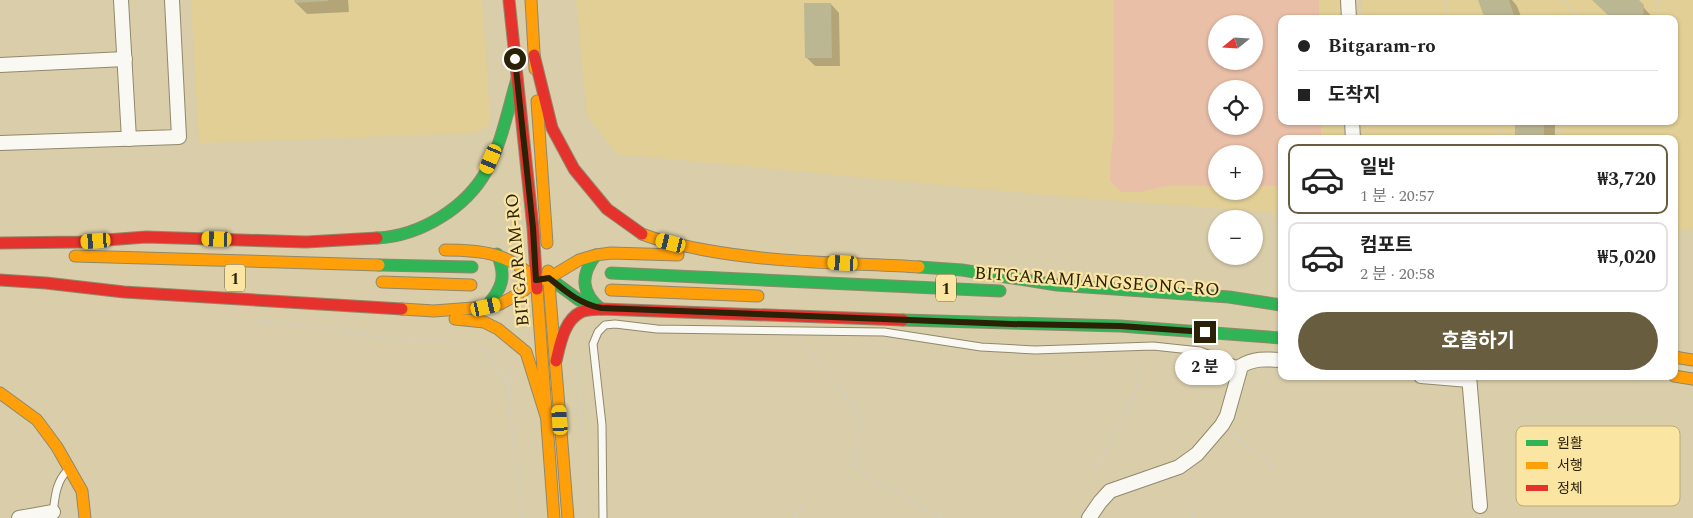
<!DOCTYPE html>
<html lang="ko">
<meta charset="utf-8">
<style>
body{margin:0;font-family:Spectral,"Noto Sans KR",serif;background:#f6f6f6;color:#222;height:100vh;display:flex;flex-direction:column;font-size:19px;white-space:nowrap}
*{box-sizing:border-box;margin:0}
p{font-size:16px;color:#767676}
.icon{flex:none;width:28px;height:28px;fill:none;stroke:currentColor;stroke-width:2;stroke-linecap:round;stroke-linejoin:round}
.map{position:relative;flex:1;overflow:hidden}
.drawer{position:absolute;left:1278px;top:135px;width:400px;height:245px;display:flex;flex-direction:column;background:#fff;border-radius:10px;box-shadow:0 1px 4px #0004}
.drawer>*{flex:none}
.top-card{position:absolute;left:1278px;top:15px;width:400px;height:110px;border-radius:10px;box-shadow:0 1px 4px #0004;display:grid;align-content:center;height:110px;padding:0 20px;background:#fff}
.needle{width:32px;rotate:252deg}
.tools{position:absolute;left:1208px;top:15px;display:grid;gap:10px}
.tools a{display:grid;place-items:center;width:55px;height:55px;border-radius:50%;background:#fff;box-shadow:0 1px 4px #0004;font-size:25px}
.end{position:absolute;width:22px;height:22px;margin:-11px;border:6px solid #2a2106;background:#fff;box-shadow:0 0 0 2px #fff}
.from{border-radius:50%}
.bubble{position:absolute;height:35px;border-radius:18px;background:#fff;box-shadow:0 1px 4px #0004;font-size:16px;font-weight:700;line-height:35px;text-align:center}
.car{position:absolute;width:15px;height:30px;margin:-15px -8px;border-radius:6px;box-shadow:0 0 4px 1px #0007;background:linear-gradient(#f5c518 24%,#345 0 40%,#f5c518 0 76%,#345 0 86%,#f5c518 0)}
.top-card b{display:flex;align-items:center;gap:18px;height:48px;font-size:19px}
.top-card b+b{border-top:1px solid #e0e0e0}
.top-card i{width:12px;height:12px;background:#222}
ul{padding:9px 0 0;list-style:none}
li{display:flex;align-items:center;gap:15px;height:70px;margin:0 10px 8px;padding:0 10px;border:2px solid #e0e0e0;border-radius:10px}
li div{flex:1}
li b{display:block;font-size:19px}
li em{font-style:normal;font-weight:700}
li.on{border-color:#685e3f}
li>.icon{width:45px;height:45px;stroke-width:1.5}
.cta{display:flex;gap:10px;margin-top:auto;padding:10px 20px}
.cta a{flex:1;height:58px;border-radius:30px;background:#685e3f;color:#fff;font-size:20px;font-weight:700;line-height:58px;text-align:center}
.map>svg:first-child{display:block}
.built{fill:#e2cf96;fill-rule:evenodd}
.green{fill:#e9bfa7;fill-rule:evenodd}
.shadow{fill:#0003}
.building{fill:#bbb793}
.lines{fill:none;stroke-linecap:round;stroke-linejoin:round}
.lane-casing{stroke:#91886b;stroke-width:9}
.street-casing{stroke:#91886b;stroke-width:16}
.fast-casing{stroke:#91886b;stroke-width:13}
.slow-casing{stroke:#91886b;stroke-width:13}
.jam-casing{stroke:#91886b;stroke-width:13}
.path{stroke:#d2cec3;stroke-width:2;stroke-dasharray:4 4;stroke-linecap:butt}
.lane{stroke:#f9f8f2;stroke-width:7}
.street{stroke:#f9f8f2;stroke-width:14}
.fast{stroke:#30b455;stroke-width:11}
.slow{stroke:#ff9f0a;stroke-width:11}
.jam{stroke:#e5322d;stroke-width:11}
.route{stroke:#2a2106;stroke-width:6}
.labels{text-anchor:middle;stroke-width:4.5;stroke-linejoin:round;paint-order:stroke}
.shield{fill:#fbe5a3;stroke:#695c35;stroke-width:1}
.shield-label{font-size:16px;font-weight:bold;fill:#2a2106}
.street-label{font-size:18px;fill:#2a2106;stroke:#fbe5a3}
.key{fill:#fbe5a3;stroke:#bcaa74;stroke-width:1}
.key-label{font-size:14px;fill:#2a2106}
</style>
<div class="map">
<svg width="1693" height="518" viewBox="0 0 1693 518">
<rect width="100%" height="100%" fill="#daceaa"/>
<g class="built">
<path d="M191 0H482L490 119 488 126 474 133 199 143Z"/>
<path d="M576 0H1340L1341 19H1281V121H1343V139H1281V213L1069 197 617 154 587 115ZM1216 24H1254V61H1216ZM1216 89H1254V126H1216ZM1216 154H1254V191H1216Z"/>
<path d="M1362 0H1693V229H1674V139H1362V121H1674V19H1362Z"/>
</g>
<path class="green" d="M1114 0H1319V19H1281V121H1321V139H1281V186H1254V154H1216V186H1166L1140 192H1121L1110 181V163L1114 132ZM1216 24H1254V61H1216ZM1216 89H1254V126H1216Z"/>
<g class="shadow">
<path d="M296 0H348L349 12 307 14 296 3Z"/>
<path d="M1480 0H1512L1517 6 1522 19H1486Z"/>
<path d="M1593 0H1637L1654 19H1613Z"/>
<path d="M831 4 839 13 840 66H815L806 57Z"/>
<rect x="1516" y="121" width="39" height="18"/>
</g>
<g class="building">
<path d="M294 0H328V1L295 3Z"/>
<path d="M1478 0H1509L1515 19H1485Z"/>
<path d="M1592 0H1639L1644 5 1643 19H1612Z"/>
<path d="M804 3H831L832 58H805Z"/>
<rect x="1515" y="121" width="29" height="18"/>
</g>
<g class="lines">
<defs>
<g id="lane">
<path d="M53 513C55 497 56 481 68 470"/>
<path d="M603 518 602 425 593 344 598 332 605 325 615 324 657 329 884 332 981 347 1035 350 1153 346 1200 351 1241 366"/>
</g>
<g id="street">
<path d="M121 0 129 139"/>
<path d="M1348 0 1349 19"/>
<path d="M0 65 125 59"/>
<path d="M1352 121 1353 139"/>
<path d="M0 143 179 137 172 0"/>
<path d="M1421 376 1469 380"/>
<path d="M1469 376 1480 506"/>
<path d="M19 518 53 512"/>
<path d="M1089 518 1100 502 1110 491 1179 467 1197 454 1222 425 1227 416 1241 366C1254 358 1266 359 1281 360"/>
</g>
<g id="fast">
<path d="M377 238C420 236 466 208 487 170 502 142 508 109 517 79"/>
<path d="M596 255C580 275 581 293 601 309"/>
<path d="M379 265 472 267"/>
<path d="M919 267 962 270 1057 285 1229 297 1281 305"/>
<path d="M611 273 1000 291"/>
<path d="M549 278 579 300 600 308"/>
<path d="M486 307C502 289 507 277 497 254"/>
<path d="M903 320 1120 326 1281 338"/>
</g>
<g id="slow">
<path d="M531 0 535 69"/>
<path d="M537 101 547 243"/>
<path d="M642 234C662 242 684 246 705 250 775 263 848 263 919 267"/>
<path d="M445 250C482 250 509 253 536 280"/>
<path d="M75 256 379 265"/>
<path d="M548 271 568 518"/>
<path d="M382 282 471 285"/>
<path d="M537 289 554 518"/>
<path d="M611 290 758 296"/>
<path d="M402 309 434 311 486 307 500 304 522 292 536 280 549 278 579 260 596 255 611 253 678 255"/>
<path d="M455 319 484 322 498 329 526 352 546 416"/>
<path d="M1674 357 1693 360"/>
<path d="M1674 376 1693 379"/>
<path d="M0 393 37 420 57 447 82 491 85 518"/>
</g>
<g id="jam">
<path d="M509 0 533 228 537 289"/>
<path d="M534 55 552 128 574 169 607 209 642 234"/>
<path d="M0 243 80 242 146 237 306 242 377 238"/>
<path d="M0 280 46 283 124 292 402 309"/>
<path d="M556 361C560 345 564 320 581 312 587 309 595 310 601 309L903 320"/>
</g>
</defs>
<use href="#lane" class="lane-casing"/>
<use href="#street" class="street-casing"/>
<use href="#fast" class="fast-casing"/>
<use href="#slow" class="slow-casing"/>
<use href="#jam" class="jam-casing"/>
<g class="path">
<path d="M1445 0 1447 19"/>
<path d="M1563 0 1583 19"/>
<path d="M1656 0 1659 3 1657 19"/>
<path d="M1501 121V139"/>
<path d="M1558 139V121"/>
<path d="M98 312 107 309"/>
<path d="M260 320 404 340 452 341 486 351 508 386 511 424 523 518"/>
<path d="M800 339 858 412 860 424 852 467 942 518"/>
<path d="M577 358 584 473 585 518"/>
<path d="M508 386 510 366"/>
<path d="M1232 433 1276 468"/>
<path d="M1092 473 1135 392 1139 375 1138 356"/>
<path d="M795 518 802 508"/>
<path d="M1192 518V508"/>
</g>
<use href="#lane" class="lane"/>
<use href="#street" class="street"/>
<use href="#fast" class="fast"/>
<use href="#slow" class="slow"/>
<use href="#jam" class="jam"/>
</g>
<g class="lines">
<path class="route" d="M515 59 533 228 536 280 549 278C565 291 580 304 601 308L1011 324 1120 326 1205 332"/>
</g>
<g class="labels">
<g class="shield">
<rect x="225" y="264.5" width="20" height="27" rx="4"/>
<rect x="936" y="274.5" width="20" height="27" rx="4"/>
</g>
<g class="shield-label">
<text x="235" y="284">1</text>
<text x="946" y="294">1</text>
</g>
<g class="street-label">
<text transform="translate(517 260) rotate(-95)" y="6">BITGARAM-RO</text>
<text transform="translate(1097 281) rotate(4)" y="6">BITGARAMJANGSEONG-RO</text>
</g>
</g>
<rect x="1516" y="426" width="164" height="80" rx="8" class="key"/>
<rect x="1526" y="440" width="22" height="6" fill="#30b455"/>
<rect x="1526" y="462" width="22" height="7" fill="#ff9f0a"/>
<rect x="1526" y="485" width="22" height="6" fill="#e5322d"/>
<g class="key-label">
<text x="1557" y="448">원활</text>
<text x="1557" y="470">서행</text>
<text x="1557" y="493">정체</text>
</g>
</svg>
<div class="tools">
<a><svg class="needle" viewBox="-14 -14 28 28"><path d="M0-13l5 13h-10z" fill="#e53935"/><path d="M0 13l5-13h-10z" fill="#767676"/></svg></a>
<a><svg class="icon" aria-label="locate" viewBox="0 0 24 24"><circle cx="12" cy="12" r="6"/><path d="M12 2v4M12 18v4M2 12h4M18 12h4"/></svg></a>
<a>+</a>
<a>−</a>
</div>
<i class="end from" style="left:515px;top:59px"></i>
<i class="end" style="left:1205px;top:332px"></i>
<div class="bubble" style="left:1175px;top:350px;width:60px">2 분</div>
<i class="car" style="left:491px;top:159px;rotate:203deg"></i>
<i class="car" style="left:217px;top:239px;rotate:272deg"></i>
<i class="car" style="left:96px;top:241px;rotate:266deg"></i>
<i class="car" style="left:671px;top:243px;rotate:284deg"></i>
<i class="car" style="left:843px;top:263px;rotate:273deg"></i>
<i class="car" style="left:486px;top:307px;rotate:77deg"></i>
<i class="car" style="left:560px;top:420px;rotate:356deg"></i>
<div class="top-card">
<b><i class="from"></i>Bitgaram-ro</b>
<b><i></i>도착지</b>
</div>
<section class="drawer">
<ul>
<li class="on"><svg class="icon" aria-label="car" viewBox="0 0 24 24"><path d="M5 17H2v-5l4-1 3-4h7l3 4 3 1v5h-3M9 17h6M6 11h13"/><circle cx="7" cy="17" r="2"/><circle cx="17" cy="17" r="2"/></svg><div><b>일반</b><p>1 분 · 20:57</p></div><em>₩3,720</em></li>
<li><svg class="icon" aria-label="car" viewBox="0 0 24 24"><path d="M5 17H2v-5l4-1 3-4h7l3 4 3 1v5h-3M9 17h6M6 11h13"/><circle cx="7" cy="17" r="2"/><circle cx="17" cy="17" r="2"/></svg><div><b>컴포트</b><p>2 분 · 20:58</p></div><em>₩5,020</em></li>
</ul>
<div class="cta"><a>호출하기</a></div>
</section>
</div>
